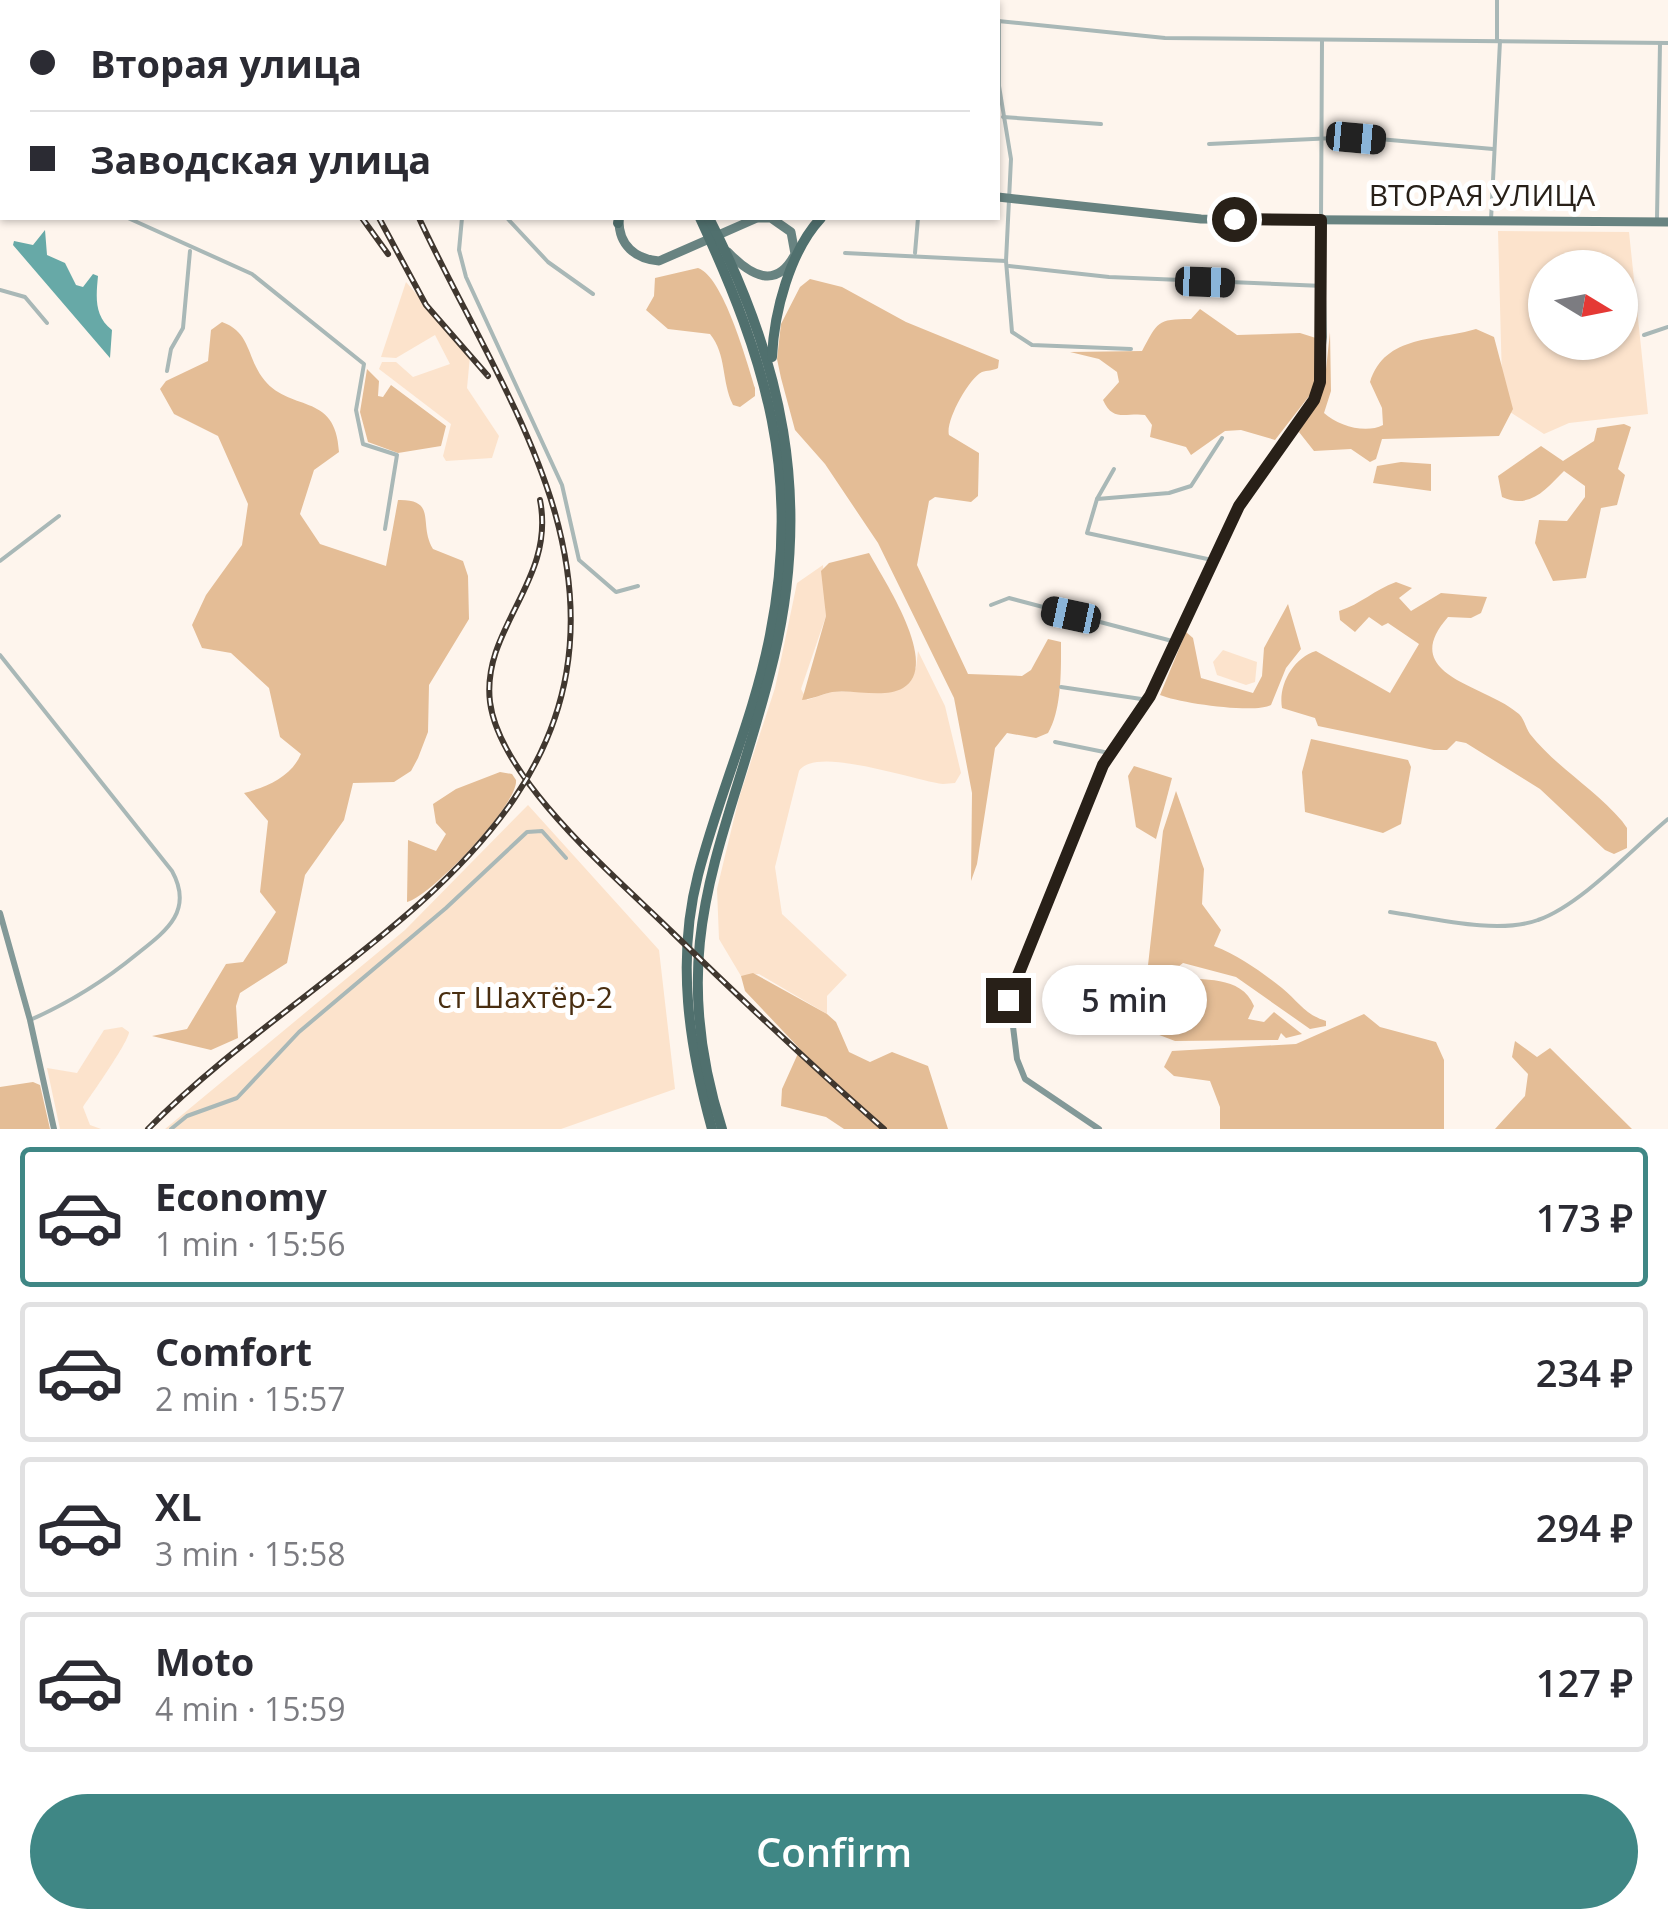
<!DOCTYPE html>
<meta charset="utf-8">
<style>
body{margin:0;font-family:"Open Sans",sans-serif;background:#f7f7f7;color:#2b2b33;height:100vh;display:flex;flex-direction:column;font-size:38px;white-space:nowrap}
*{box-sizing:border-box;margin:0}
p{font-size:32px;color:#7c7c81}
.icon{flex:none;width:55px;height:55px;fill:none;stroke:currentColor;stroke-width:2;stroke-linecap:round;stroke-linejoin:round}
.map{position:relative;height:1129px;overflow:hidden}
.sheet{display:flex;flex-direction:column;background:#fff;flex:1}
.sheet>*{flex:none}
.top-card{position:absolute;left:0px;top:0px;width:1000px;height:220px;box-shadow:0 2px 8px #0004;display:grid;align-content:center;height:220px;padding:0 30px;background:#fff}
.needle{width:65px;rotate:100deg}
.fabs{position:absolute;left:1528px;top:250px;display:grid;gap:20px}
.fabs a{display:grid;place-items:center;width:110px;height:110px;border-radius:50%;background:#fff;box-shadow:0 2px 8px #0004;font-size:50px}
.end{position:absolute;width:45px;height:45px;margin:-22px;border:12px solid #282018;background:#fff;box-shadow:0 0 0 5px #fff}
.from{border-radius:50%}
.bubble{position:absolute;height:70px;border-radius:35px;background:#fff;box-shadow:0 2px 8px #0004;font-size:32px;font-weight:600;line-height:70px;text-align:center}
.car{position:absolute;width:30px;height:60px;margin:-30px -15px;border-radius:12px;box-shadow:0 0 8px 2px #0007;background:linear-gradient(#222 24%,#8ab4d8 0 40%,#222 0 76%,#8ab4d8 0 86%,#222 0)}
.top-card b{display:flex;align-items:center;gap:35px;height:95px;font-size:38px}
.top-card b+b{border-top:2px solid #e1e1e2}
.top-card i{width:25px;height:25px;background:#2b2b33}
ul{padding:18px 0 0;list-style:none}
li{display:flex;align-items:center;gap:30px;height:140px;margin:0 20px 15px;padding:0 10px;border:5px solid #e1e1e2;border-radius:10px}
li div{flex:1}
li b{display:block;font-size:38px}
li em{font-style:normal;font-weight:600}
li.on{border-color:#3f8785}
li>.icon{width:90px;height:90px;stroke-width:1.5}
.cta{display:flex;gap:20px;margin-top:auto;padding:20px 30px}
.cta a{flex:1;height:115px;border-radius:60px;background:#3f8785;color:#fff;font-size:40px;font-weight:600;line-height:115px;text-align:center}
.map>svg:first-child{display:block}
.green{fill:#fce3cc;fill-rule:evenodd}
.forest{fill:#e4bd96}
.water{fill:#67a9a7}
.lines{fill:none;stroke-linecap:round;stroke-linejoin:round}
.street{stroke:#a9b8b7;stroke-width:4}
.secondary{stroke:#839998;stroke-width:6}
.primary{stroke:#688381;stroke-width:9}
.highway{stroke:#50706e;stroke-width:10}
.rail-casing{stroke:#40372f;stroke-width:6}
.rail{stroke:#fff;stroke-width:2.5;stroke-dasharray:8;stroke-linecap:butt}
.route{stroke:#282018;stroke-width:12}
.labels{text-anchor:middle;stroke-width:10;stroke-linejoin:round;paint-order:stroke}
.street-label{font-size:30px;fill:#282018;stroke:#fff}
.park-label{font-size:30px;fill:#492e10;stroke:#fff}
</style>
<div class="map">
<svg width="1668" height="1129" viewBox="0 0 1668 1129">
<rect width="100%" height="100%" fill="#fef5ed"/>
<g class="green">
<path d="M1498 231 1629 232 1648 414 1569 423 1544 434 1510 412 1502 380ZM1545 268H1620V342H1545Z"/>
<path d="M406 282 470 356 467 388 499 436 492 458 446 461 443 456 451 424 379 369 382 362H396L413 377 450 364 435 335 396 358 381 357Z"/>
<path d="M823 565 826 616 801 689 807 700 831 692 887 691 916 668 918 651 945 706 961 773 955 783 943 784C915 781 816 745 799 771L775 867 782 914 847 975 827 996V1014L759 974 741 976 719 939 717 889 739 798 775 688 797 583Z"/>
<path d="M1223 650 1257 662 1255 682 1246 685 1217 675 1213 662Z"/>
<path d="M528 805 659 950 675 1089 561 1129H165L405 930Z"/>
<path d="M122 1027 129 1032C129 1041 92 1094 83 1107L90 1125 101 1129H60L47 1068 77 1073 104 1030Z"/>
</g>
<g class="forest">
<path d="M698 268C723 276 747 362 755 388V396L740 407 733 405C721 380 727 355 710 334L668 329 646 310 654 296 655 278Z"/>
<path d="M810 279 842 287 906 322 999 360 998 368C993 371 987 370 982 372 968 379 945 422 949 435L979 453 978 496 971 502 935 497 929 501 917 565 968 674 1022 676 1031 670 1048 639 1061 642C1061 670 1062 709 1048 733L1036 738 1007 733 995 748 977 864 971 881 972 793 954 698 878 543 825 464 795 430 781 378 777 359 781 324 800 287Z"/>
<path d="M1200 309 1237 335 1300 333 1319 339 1313 391 1275 440 1241 430 1225 431 1191 455 1186 447 1150 437 1152 425 1145 415C1127 412 1113 423 1103 400L1119 382 1117 372 1099 359 1070 352 1142 351C1158 322 1156 319 1191 319Z"/>
<path d="M222 322C250 332 247 356 262 377 288 414 336 390 339 452L314 470 300 514 320 544 386 566 398 500C438 499 418 524 433 549L463 561 468 576 469 619 429 685 428 732 418 758 411 771 394 782 353 783 344 820 305 875 287 963 240 993 236 1006 238 1038 211 1050 152 1036 187 1029 226 964 243 962 276 912 260 892 268 821 244 793C267 787 291 777 301 754L280 737 269 688 231 653 202 648 192 625 206 595 242 545 248 504 218 436 174 414 160 389 166 381 208 361 211 330Z"/>
<path d="M1476 329 1494 337 1513 409 1499 436 1382 439 1376 459 1370 462 1351 449 1314 451 1299 432 1324 388 1330 332 1331 391 1324 413C1338 426 1366 434 1383 425L1382 408 1370 382C1385 334 1437 341 1476 329Z"/>
<path d="M367 369 379 381 378 396 383 397 391 385 446 426 441 446 398 453 368 442 360 412Z"/>
<path d="M1624 424 1631 427 1618 469 1625 475 1617 505 1601 508 1586 578 1553 581 1535 543 1539 520 1567 521 1585 497V486L1564 471C1546 489 1530 510 1502 497L1498 476 1541 446 1563 461 1594 441 1597 428Z"/>
<path d="M1401 462 1431 464V491L1373 483 1377 466Z"/>
<path d="M869 553C883 579 942 666 903 688 884 699 854 689 832 692 822 694 813 699 802 700L826 616 821 571 829 563Z"/>
<path d="M1396 582 1412 588 1399 598 1411 611 1441 593 1487 597 1481 613 1471 618 1448 617C1396 676 1487 685 1519 714 1524 719 1526 728 1530 734 1556 767 1595 789 1622 821L1627 828V848L1614 854 1605 850 1540 789 1466 743 1456 741 1447 750H1434L1318 726 1315 718 1282 708C1278 685 1293 658 1316 651L1390 693 1419 644 1388 623 1382 626 1369 617 1355 632 1340 620 1339 611C1361 604 1374 590 1396 582Z"/>
<path d="M1288 604 1301 649 1286 668 1271 705C1255 714 1179 703 1160 695L1186 632 1193 638 1201 678 1253 693 1262 676 1264 648Z"/>
<path d="M1311 739 1408 760 1411 767 1401 824 1383 833 1305 812 1302 772Z"/>
<path d="M1134 766 1172 778 1156 839 1136 827 1128 776Z"/>
<path d="M500 772 512 774 516 780C519 804 429 898 407 902L408 840 436 851 446 834 436 823 433 804 456 789Z"/>
<path d="M1176 791 1204 869 1202 904 1221 930 1214 946C1240 956 1260 971 1282 988 1299 1002 1304 1014 1326 1021V1026L1310 1029 1236 977 1183 963 1174 970 1177 976C1202 982 1241 974 1254 1006L1248 1019 1264 1022 1274 1012 1302 1034 1286 1038 1281 1033 1278 1040 1175 1041 1141 1028 1163 831Z"/>
<path d="M753 973 827 1014 836 1022 849 1052 870 1062 892 1052 928 1066 948 1129H844L826 1117 781 1106 782 1089 800 1049 745 991 741 976Z"/>
<path d="M1364 1014 1380 1027 1436 1042 1444 1060V1129H1220V1107L1210 1081 1174 1076 1164 1067 1172 1051 1296 1044Z"/>
<path d="M1515 1041 1537 1057 1550 1048 1632 1129H1495L1525 1096 1528 1074 1512 1057Z"/>
<path d="M33 1082 40 1085 50 1129H0V1087Z"/>
</g>
<path class="water" d="M45 230 47 255 65 263 76 285 83 287 93 274 98 276C96 297 94 316 112 330L110 358 13 245 14 241 33 245Z"/>
<g class="lines">
<g class="street">
<path d="M41 0 42 2"/>
<path d="M260 0V2"/>
<path d="M378 0V2"/>
<path d="M521 0V2"/>
<path d="M817 0 836 2"/>
<path d="M874 2V0"/>
<path d="M998 21 1165 38 1668 43"/>
<path d="M999 21V86L1011 159 1006 261 1012 332 1032 345 1131 349"/>
<path d="M0 38 2 37"/>
<path d="M1497 41V0"/>
<path d="M1003 117 1101 124"/>
<path d="M1209 144 1356 137 1493 149"/>
<path d="M0 152 2 153"/>
<path d="M128 218 252 274 364 364 356 410 363 444 397 455 385 529"/>
<path d="M462 218 459 250 466 277 562 485 579 560 616 592 638 586"/>
<path d="M507 218 548 262 593 294"/>
<path d="M1657 218 1660 43"/>
<path d="M1321 220 1322 40"/>
<path d="M1491 220 1500 41"/>
<path d="M845 253 1006 261"/>
<path d="M915 253 918 218"/>
<path d="M1009 266 1109 277 1323 286"/>
<path d="M0 290 25 297 47 323"/>
<path d="M1644 335 1668 327"/>
<path d="M167 371 171 349 183 328 190 251"/>
<path d="M1097 499 1114 469"/>
<path d="M1212 560 1087 533 1097 499 1169 493 1191 486 1222 438"/>
<path d="M0 561 59 516"/>
<path d="M991 605 1009 598 1176 642"/>
<path d="M0 655 172 871C194 911 166 931 137 954 103 982 71 1002 30 1020"/>
<path d="M1061 687 1148 700"/>
<path d="M1055 742 1109 753"/>
<path d="M1390 912C1431 918 1498 935 1538 920 1581 905 1632 849 1668 819"/>
<path d="M171 1129 187 1116 237 1098 299 1032 446 908 527 832 542 831 566 858"/>
</g>
<g class="secondary">
<path d="M0 913 30 1020 54 1129"/>
<path d="M1099 1129 1025 1079 1017 1059 1009 994 1109 753 1150 696 1239 506 1317 391 1324 337 1321 220"/>
</g>
<g class="primary">
<path d="M998 197 1201 219 1668 222"/>
<path d="M619 221C619 245 635 259 659 261L757 218"/>
<path d="M728 252C750 275 776 291 795 254L791 232 771 218H759"/>
</g>
<g class="highway">
<path d="M592 0 593 2"/>
<path d="M600 0 601 2"/>
<path d="M700 218C766 360 802 476 770 635 754 717 719 794 698 875 676 960 689 1046 712 1129"/>
<path d="M709 218C782 361 812 497 774 657 731 838 660 935 722 1129"/>
<path d="M618 223 619 218"/>
<path d="M772 357C774 312 790 251 821 218"/>
</g>
<defs>
<g id="rail">
<path d="M170 0V2"/>
<path d="M266 0 269 2"/>
<path d="M319 0 320 2"/>
<path d="M362 218 388 254"/>
<path d="M379 218 426 305 488 376"/>
<path d="M540 500C556 581 481 628 490 702 500 780 617 878 672 932 741 999 811 1065 884 1129"/>
<path d="M148 1129C328 945 645 833 555 513 526 412 463 313 419 218"/>
</g>
</defs>
<use href="#rail" class="rail-casing"/>
<use href="#rail" class="rail"/>
</g>
<g class="lines">
<path class="route" d="M1008 1000 1103 765 1150 696 1239 506 1314 400 1320 382 1321 220 1234 219"/>
</g>
<g class="labels">
<g class="street-label">
<text x="1482" y="206">ВТОРАЯ УЛИЦА</text>
</g>
<g class="park-label">
<text x="525" y="1008">ст Шахтёр-2</text>
</g>
</g>
</svg>
<div class="fabs">
<a><svg class="needle" viewBox="-14 -14 28 28"><path d="M0-13l5 13h-10z" fill="#e53935"/><path d="M0 13l5-13h-10z" fill="#7c7c81"/></svg></a>
</div>
<i class="end from" style="left:1234px;top:219px"></i>
<i class="end" style="left:1008px;top:1000px"></i>
<div class="bubble" style="left:1042px;top:965px;width:165px">5 min</div>
<i class="car" style="left:1356px;top:138px;rotate:95deg"></i>
<i class="car" style="left:1205px;top:282px;rotate:92deg"></i>
<i class="car" style="left:1071px;top:615px;rotate:282deg"></i>
<div class="top-card">
<b><i class="from"></i>Вторая улица</b>
<b><i></i>Заводская улица</b>
</div>
</div>
<section class="sheet">
<ul>
<li class="on"><svg class="icon" aria-label="car" viewBox="0 0 24 24"><path d="M5 17H2v-5l4-1 3-4h7l3 4 3 1v5h-3M9 17h6M6 11h13"/><circle cx="7" cy="17" r="2"/><circle cx="17" cy="17" r="2"/></svg><div><b>Economy</b><p>1 min · 15:56</p></div><em>173 ₽</em></li>
<li><svg class="icon" aria-label="car" viewBox="0 0 24 24"><path d="M5 17H2v-5l4-1 3-4h7l3 4 3 1v5h-3M9 17h6M6 11h13"/><circle cx="7" cy="17" r="2"/><circle cx="17" cy="17" r="2"/></svg><div><b>Comfort</b><p>2 min · 15:57</p></div><em>234 ₽</em></li>
<li><svg class="icon" aria-label="car" viewBox="0 0 24 24"><path d="M5 17H2v-5l4-1 3-4h7l3 4 3 1v5h-3M9 17h6M6 11h13"/><circle cx="7" cy="17" r="2"/><circle cx="17" cy="17" r="2"/></svg><div><b>XL</b><p>3 min · 15:58</p></div><em>294 ₽</em></li>
<li><svg class="icon" aria-label="car" viewBox="0 0 24 24"><path d="M5 17H2v-5l4-1 3-4h7l3 4 3 1v5h-3M9 17h6M6 11h13"/><circle cx="7" cy="17" r="2"/><circle cx="17" cy="17" r="2"/></svg><div><b>Moto</b><p>4 min · 15:59</p></div><em>127 ₽</em></li>
</ul>
<div class="cta"><a>Confirm</a></div>
</section>
